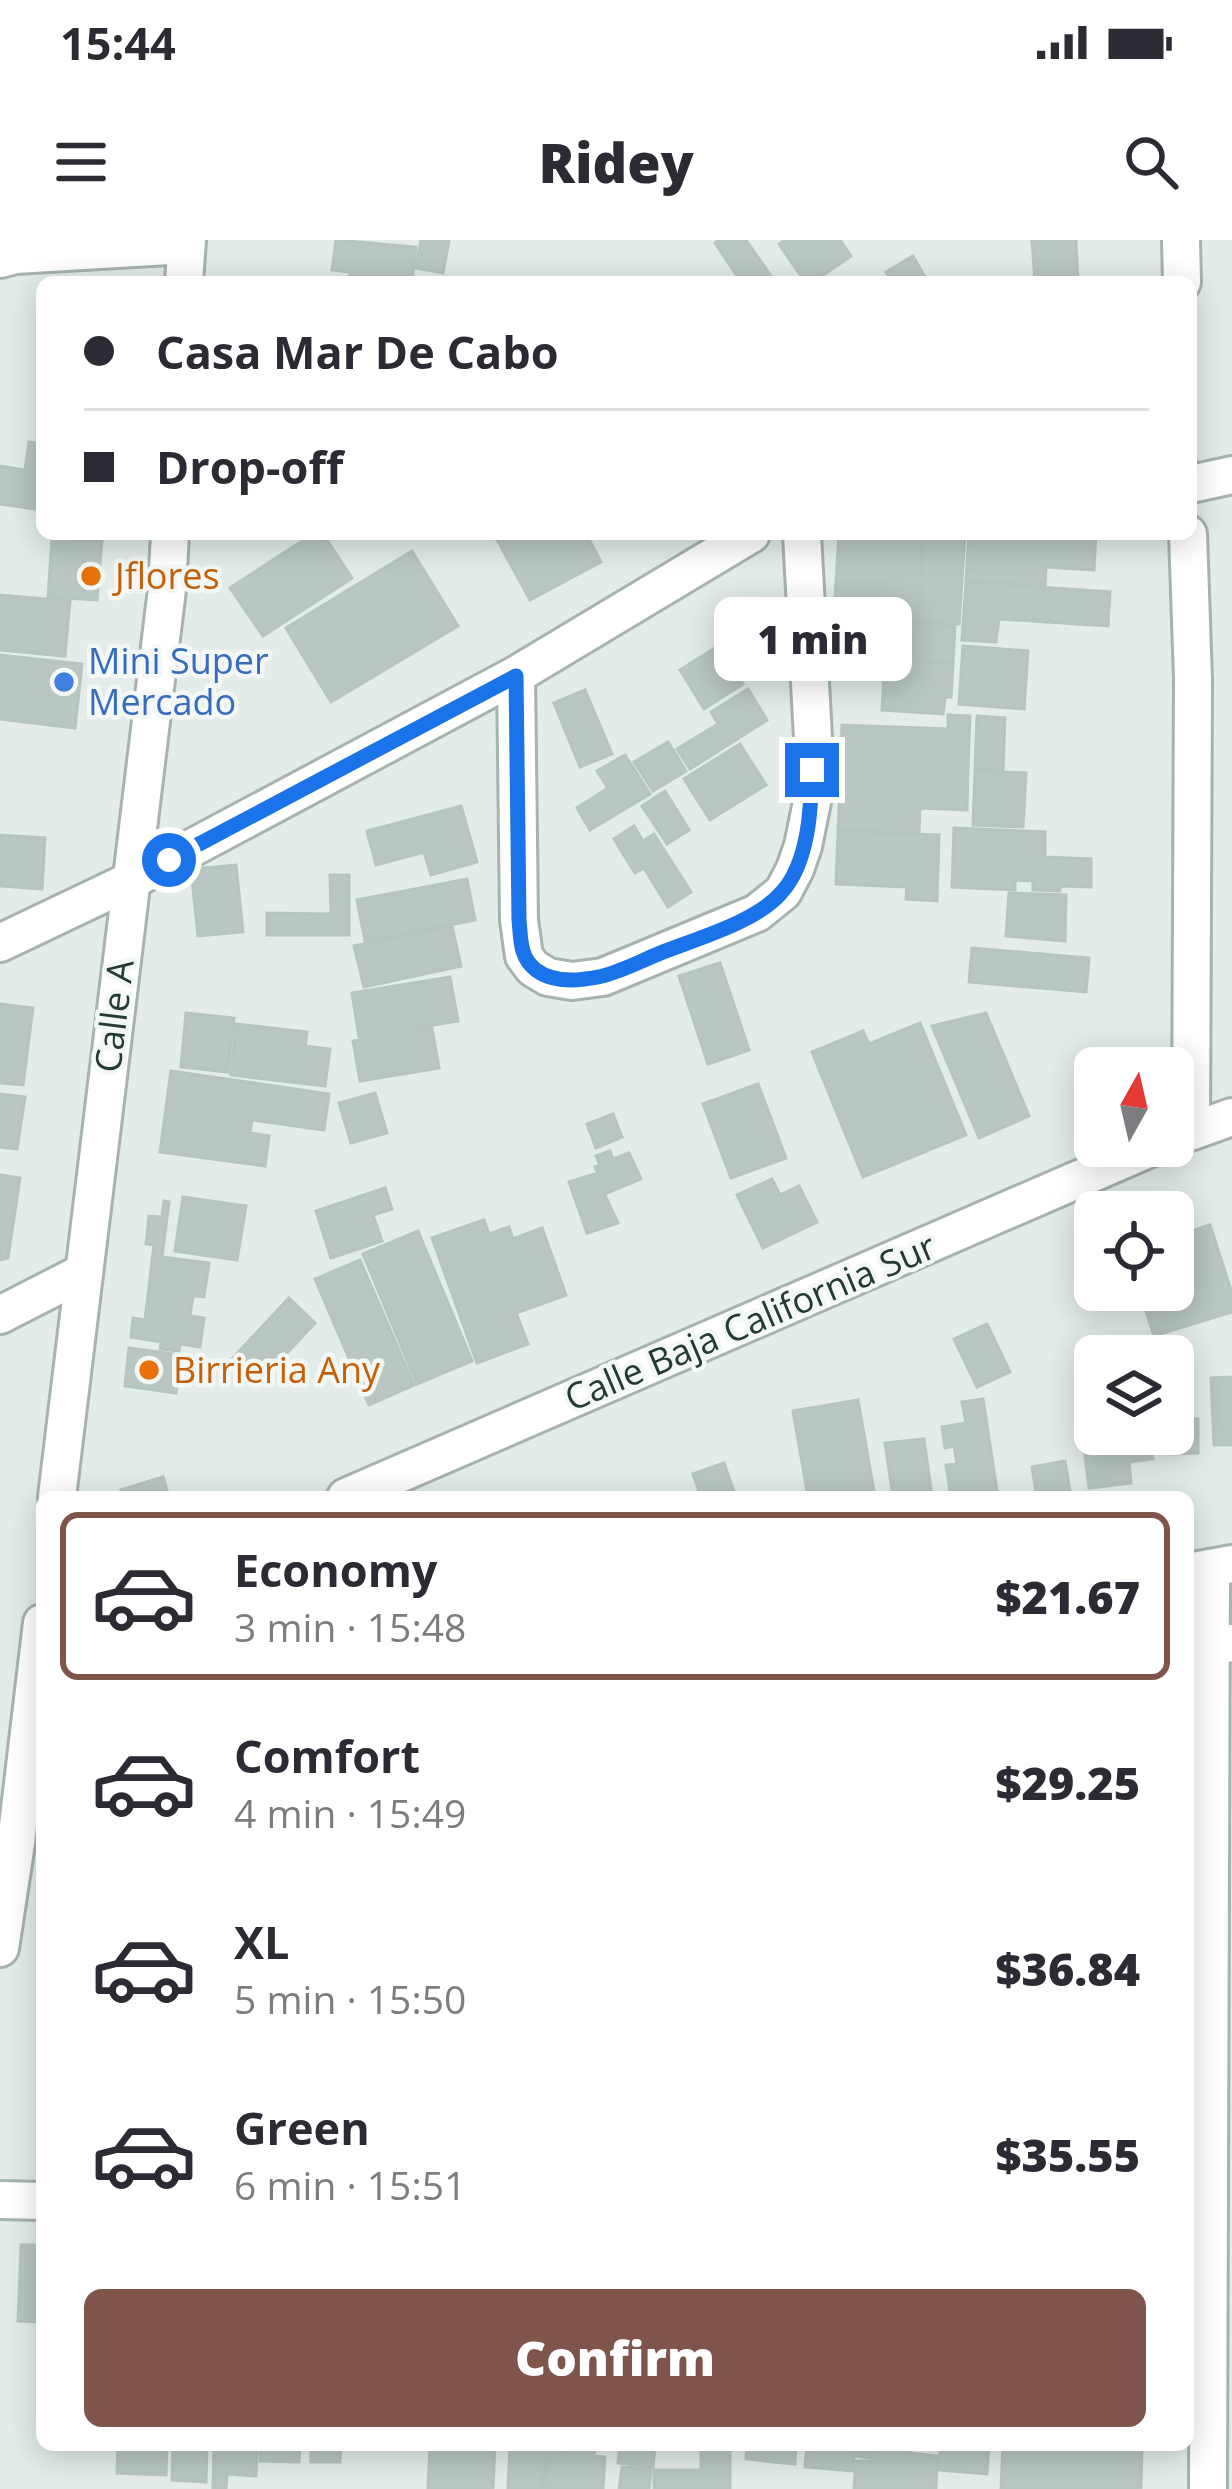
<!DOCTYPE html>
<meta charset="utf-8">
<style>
body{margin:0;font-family:"Open Sans",sans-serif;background:#f7f7f7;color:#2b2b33;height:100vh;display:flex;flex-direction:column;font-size:45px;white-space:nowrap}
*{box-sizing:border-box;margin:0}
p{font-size:39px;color:#7c7c81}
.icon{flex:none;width:66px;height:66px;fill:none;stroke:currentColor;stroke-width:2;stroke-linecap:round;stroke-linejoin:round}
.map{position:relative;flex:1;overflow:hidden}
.drawer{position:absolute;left:36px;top:1251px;width:1158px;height:960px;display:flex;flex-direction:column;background:#fff;border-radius:18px;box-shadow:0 6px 30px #0003}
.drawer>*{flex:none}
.banner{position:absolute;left:36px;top:36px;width:1161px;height:264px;border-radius:18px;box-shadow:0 6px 30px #0003;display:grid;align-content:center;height:264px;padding:0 48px;background:#fff}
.needle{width:78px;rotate:8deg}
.buttons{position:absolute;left:1074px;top:807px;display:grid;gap:24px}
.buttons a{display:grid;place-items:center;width:120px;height:120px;border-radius:18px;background:#fff;box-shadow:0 6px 30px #0003;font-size:60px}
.end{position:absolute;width:54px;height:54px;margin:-27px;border:15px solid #1a73e8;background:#fff;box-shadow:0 0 0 6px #fff}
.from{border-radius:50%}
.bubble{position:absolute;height:84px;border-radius:18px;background:#fff;box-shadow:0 6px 30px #0003;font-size:39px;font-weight:800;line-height:84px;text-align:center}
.banner b{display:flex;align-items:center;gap:42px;height:114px;font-size:45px}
.banner b+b{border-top:3px solid #e1e1e2}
.banner i{width:30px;height:30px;background:#2b2b33}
ul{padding:21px 0 0;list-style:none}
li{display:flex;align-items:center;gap:36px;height:168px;margin:0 24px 18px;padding:0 24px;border:6px solid transparent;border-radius:18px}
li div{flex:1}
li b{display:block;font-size:45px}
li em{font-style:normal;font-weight:800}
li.active{border-color:#7f544a}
li>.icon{width:108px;height:108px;stroke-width:1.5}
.primary-button{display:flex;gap:24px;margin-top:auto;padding:24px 48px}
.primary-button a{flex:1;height:138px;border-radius:18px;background:#7f544a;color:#fff;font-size:48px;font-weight:800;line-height:138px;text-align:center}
.status{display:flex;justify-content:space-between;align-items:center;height:84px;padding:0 60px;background:#fff;direction:ltr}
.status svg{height:33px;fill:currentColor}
header{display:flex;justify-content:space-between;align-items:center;height:156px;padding:0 48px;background:#fff;font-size:54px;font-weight:800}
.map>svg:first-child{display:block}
.building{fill:#b9c6c1;stroke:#b6c5be;stroke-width:3}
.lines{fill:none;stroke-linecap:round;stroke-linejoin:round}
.minor-casing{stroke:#a6b3af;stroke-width:42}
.tertiary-casing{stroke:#a6b3af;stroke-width:42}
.minor{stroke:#fff;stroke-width:36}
.tertiary{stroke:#fff;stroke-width:36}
.route{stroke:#1a73e8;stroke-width:15}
.food-dot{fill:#e8710a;stroke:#f3f8f6;stroke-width:4.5}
.shop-dot{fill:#3f7fe0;stroke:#f3f8f6;stroke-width:4.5}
.labels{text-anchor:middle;stroke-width:9;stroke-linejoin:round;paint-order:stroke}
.food-label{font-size:36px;fill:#c56008;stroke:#f3f8f6;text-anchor:start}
.shop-label{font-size:36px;fill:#366cbe;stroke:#f3f8f6;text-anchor:start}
.street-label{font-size:36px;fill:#243b35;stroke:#f3f8f6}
</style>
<div class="status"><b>15:44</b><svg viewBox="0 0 49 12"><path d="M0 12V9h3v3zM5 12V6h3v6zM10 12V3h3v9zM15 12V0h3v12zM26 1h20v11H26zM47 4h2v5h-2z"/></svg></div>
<header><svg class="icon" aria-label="menu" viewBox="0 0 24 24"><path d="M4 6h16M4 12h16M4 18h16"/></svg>Ridey<svg class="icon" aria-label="search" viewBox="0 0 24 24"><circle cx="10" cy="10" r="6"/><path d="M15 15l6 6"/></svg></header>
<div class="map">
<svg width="1232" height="2249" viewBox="0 0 1232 2249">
<rect width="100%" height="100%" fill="#e3ece8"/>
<g class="building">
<path d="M336 0 416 7 412 42H348L350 32 332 30Z"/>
<path d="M421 0H449L443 33 416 28Z"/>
<path d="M719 0H746L775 42H741L715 3Z"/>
<path d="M786 0H840L851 16 813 42H805L779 4Z"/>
<path d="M1032 0H1076L1078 42H1035Z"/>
<path d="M913 16 928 42H892L886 32Z"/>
<path d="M29 202 42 204V270L0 264V226L25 230Z"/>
<path d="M313 294H323L352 338 263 396 230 348Z"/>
<path d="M494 294H586L601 322 530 360Z"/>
<path d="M839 294H923L916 381 834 375Z"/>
<path d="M923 294H965L959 384 918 381Z"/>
<path d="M969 294H1096L1094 330 1046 327 1045 345 966 340Z"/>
<path d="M52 298 102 301 97 360 48 357Z"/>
<path d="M412 311 458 386 331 462 286 388Z"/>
<path d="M966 342 1110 352 1108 386 999 379 996 402 962 400Z"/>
<path d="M0 355 70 361 65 416 0 410Z"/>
<path d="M834 377 955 386 953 423 832 415Z"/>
<path d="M718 406 743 444 704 469 680 430Z"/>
<path d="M963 406 1028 411 1024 469 959 464Z"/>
<path d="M0 415 82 424 75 488 0 479Z"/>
<path d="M885 420 953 425 951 457H945L943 474 882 470Z"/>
<path d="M748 449 767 480 690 529 677 509 718 484 711 472Z"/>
<path d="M585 450 612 514 580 527 554 463Z"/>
<path d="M948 475 970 476 968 526 841 522 842 485 948 489Z"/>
<path d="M977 476 1005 478 1003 530 975 529Z"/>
<path d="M668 502 686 531 653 551 634 522Z"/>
<path d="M740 504 766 545 710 580 684 539Z"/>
<path d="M625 515 650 554 590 590 577 568 608 548 597 531Z"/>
<path d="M841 522 968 526 967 570 920 568 919 593 838 590Z"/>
<path d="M975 531 1026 533 1023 587 973 585Z"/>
<path d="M665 551 689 590 667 604 642 566Z"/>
<path d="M461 566 477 622 431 635 424 612 376 625 367 591Z"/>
<path d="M634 586 643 601 654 594 691 652 668 667 644 628 635 633 614 599Z"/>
<path d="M954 588 1045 592V617L1091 619V647L1060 646V651L1033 650V641L1015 640V650L952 647Z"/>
<path d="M838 592 939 595 937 661 906 659 907 647 836 644Z"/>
<path d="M0 595 45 598 42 649 0 646Z"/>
<path d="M236 625 243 692 198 696 191 629Z"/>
<path d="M330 635H349V695H267V673L331 674Z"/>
<path d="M467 639 475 680 365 701 357 660Z"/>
<path d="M1009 653 1066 655 1065 701 1006 696Z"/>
<path d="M452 686 461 726 364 747 354 706Z"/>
<path d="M972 708 1089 718 1086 752 969 742Z"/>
<path d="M720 723 749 810 708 824 679 736Z"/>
<path d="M450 737 458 781 359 797 352 753Z"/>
<path d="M0 764 33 768 23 845 0 843Z"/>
<path d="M186 773 234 778 228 832 181 827Z"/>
<path d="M986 773 1029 876 979 898 932 786Z"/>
<path d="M920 783 966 895 863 937 812 812 863 791 869 804Z"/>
<path d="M236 784 307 792 305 806 330 809 325 846 231 835Z"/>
<path d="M432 788 439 828 360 841 353 801Z"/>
<path d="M171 831 329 854 324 890 252 880 250 893 269 896 265 926 160 912Z"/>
<path d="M758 844 786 918 731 938 703 864Z"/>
<path d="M375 853 387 893 351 903 339 863Z"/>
<path d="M0 854 25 857 17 909 0 907Z"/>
<path d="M613 874 622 897 596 908 587 884Z"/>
<path d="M610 911 613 919 629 913 641 939 607 953 595 927 600 925 596 916Z"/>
<path d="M595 934 618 983 587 993 569 942Z"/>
<path d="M0 935 20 938 8 1018 0 1020Z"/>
<path d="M772 939 780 955 799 946 817 982 763 1008 737 955Z"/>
<path d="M385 948 392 969 373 975 382 1001 331 1018 316 971Z"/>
<path d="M183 957 246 966 237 1020 175 1011Z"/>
<path d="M164 961 169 962 162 1017 209 1023 204 1057 193 1056 190 1076 204 1078 200 1107 180 1104 179 1111 160 1109 161 1102 131 1097 133 1078 145 1080 154 1005 146 1004 149 976 162 977Z"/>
<path d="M484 980 489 994 509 987 513 999 542 988 566 1055 516 1073 528 1104 477 1123 432 998Z"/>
<path d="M1210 985 1232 1053V1072L1154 1096 1139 1050H1173V997Z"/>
<path d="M418 991 472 1121 417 1144 363 1014Z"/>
<path d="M360 1020 414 1145 369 1165 315 1039Z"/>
<path d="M289 1058 315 1083 257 1145 231 1120Z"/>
<path d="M987 1084 1010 1132 977 1147 954 1099Z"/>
<path d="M129 1108 181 1115 176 1153 125 1146Z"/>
<path d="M1232 1137V1205H1214L1211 1138Z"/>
<path d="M983 1159 998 1257H951L946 1225 957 1224 954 1206 945 1208 942 1187 966 1183 962 1162Z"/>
<path d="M858 1160 875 1257H808L793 1171Z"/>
<path d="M1173 1179H1198V1213L1171 1214Z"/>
<path d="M1129 1194H1150L1153 1219 1129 1222 1131 1243 1089 1248 1083 1199Z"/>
<path d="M924 1199 932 1257H893L885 1203Z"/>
<path d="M1065 1221 1071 1257H1037L1032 1227Z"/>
<path d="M724 1223 736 1257H701L693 1234Z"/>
<path d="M163 1237 169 1257H124L121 1250Z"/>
<path d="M21 2005H42V2082L18 2081Z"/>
<path d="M118 2205H167L166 2235 117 2233Z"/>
<path d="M173 2205H207L206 2242 172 2240Z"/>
<path d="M214 2205H257L256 2236 227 2234 226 2249H213Z"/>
<path d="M260 2205H300L299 2222 260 2221Z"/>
<path d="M311 2205H341L340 2222H311Z"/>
<path d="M430 2205H495L493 2249H428Z"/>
<path d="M510 2205H561L560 2220 544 2219 542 2249H508Z"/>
<path d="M563 2205H595L594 2216 605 2217 603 2249H544L546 2221 561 2222Z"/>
<path d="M620 2205H655L653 2227 618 2223Z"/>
<path d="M747 2205H796L795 2224 746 2219Z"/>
<path d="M807 2205H873L872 2218 854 2216 852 2231 805 2227Z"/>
<path d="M876 2205H910V2213L937 2216 936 2249H854L856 2221H875Z"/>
<path d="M941 2205H989L987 2234 938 2230Z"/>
<path d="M1003 2205H1142L1141 2249H1001Z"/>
<path d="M701 2206H730V2249H654V2230H701Z"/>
<path d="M622 2227 651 2229 649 2249H619Z"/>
</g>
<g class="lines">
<defs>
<g id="minor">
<path d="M1181 0 1182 42"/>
<path d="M0 19 15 15 186 5"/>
<path d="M1191 244 1232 235"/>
<path d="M1188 294 1193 439 1191 890"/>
<path d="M516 435 519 680 524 716 533 728 548 737 572 741 603 737 757 673 783 652 795 629 803 606 812 562 813 498 802 294"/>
<path d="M0 703 130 641 516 435 751 294"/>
<path d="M1173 898 1232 877"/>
<path d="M0 1075 84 1032"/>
<path d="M346 1257 1155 906"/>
<path d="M0 1960 42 1961"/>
<path d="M1208 2249 1211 1328"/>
</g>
<g id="tertiary">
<path d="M184 42 187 0"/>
<path d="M57 1257 167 349 170 294"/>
<path d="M1188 1332 1232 1324"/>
<path d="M1188 1411 1232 1403"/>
<path d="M0 1708 16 1603 42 1383"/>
</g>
</defs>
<use href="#minor" class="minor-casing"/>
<use href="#tertiary" class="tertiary-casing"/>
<use href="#minor" class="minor"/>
<use href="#tertiary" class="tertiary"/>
</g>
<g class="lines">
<path class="route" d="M169 620 516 436 519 680C521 698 519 717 536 730 553 743 578 741 598 737 618 733 639 722 658 714 695 699 755 683 781 653 809 623 811 568 812 530"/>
</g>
<g class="food-dot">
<circle cx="91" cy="336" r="12"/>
<circle cx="149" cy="1130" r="12"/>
</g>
<circle class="shop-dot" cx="64" cy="442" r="12"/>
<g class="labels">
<g class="food-label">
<text x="115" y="349">Jflores</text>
<text x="173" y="1143">Birrieria Any</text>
</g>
<g class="shop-label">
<text x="88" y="434">Mini Super<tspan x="88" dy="41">Mercado</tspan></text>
</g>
<g class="street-label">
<text transform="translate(114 776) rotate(-83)" y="13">Calle A</text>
<text transform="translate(750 1082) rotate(-23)" y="13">Calle Baja California Sur</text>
</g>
</g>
</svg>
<div class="buttons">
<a><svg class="needle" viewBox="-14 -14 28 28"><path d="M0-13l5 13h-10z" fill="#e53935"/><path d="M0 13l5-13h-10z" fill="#7c7c81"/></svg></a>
<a><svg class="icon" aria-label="locate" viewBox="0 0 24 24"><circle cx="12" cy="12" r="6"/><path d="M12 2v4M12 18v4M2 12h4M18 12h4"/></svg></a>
<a><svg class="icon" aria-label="layers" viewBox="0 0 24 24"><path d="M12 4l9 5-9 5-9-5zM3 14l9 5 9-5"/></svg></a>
</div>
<i class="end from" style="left:169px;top:620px"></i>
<i class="end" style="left:812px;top:530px"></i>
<div class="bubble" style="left:714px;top:357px;width:198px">1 min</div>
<div class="banner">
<b><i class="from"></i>Casa Mar De Cabo</b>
<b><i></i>Drop-off</b>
</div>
<section class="drawer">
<ul>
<li class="active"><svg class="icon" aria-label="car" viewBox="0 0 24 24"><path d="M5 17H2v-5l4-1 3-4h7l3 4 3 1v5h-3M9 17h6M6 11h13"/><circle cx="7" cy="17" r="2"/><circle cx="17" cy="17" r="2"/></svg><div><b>Economy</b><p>3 min · 15:48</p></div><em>$21.67</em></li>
<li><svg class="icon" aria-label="car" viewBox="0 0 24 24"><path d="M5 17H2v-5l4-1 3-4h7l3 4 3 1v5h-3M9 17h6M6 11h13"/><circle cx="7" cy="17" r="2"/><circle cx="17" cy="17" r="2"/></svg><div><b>Comfort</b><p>4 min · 15:49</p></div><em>$29.25</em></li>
<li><svg class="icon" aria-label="car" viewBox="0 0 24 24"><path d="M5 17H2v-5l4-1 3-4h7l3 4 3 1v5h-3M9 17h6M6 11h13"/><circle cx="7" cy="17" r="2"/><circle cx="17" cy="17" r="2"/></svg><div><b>XL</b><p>5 min · 15:50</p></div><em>$36.84</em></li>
<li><svg class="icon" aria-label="car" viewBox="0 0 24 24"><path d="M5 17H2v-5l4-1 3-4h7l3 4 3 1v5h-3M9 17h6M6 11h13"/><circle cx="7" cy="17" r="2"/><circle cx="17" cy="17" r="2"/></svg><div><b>Green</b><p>6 min · 15:51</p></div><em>$35.55</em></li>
</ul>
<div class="primary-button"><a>Confirm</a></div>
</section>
</div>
